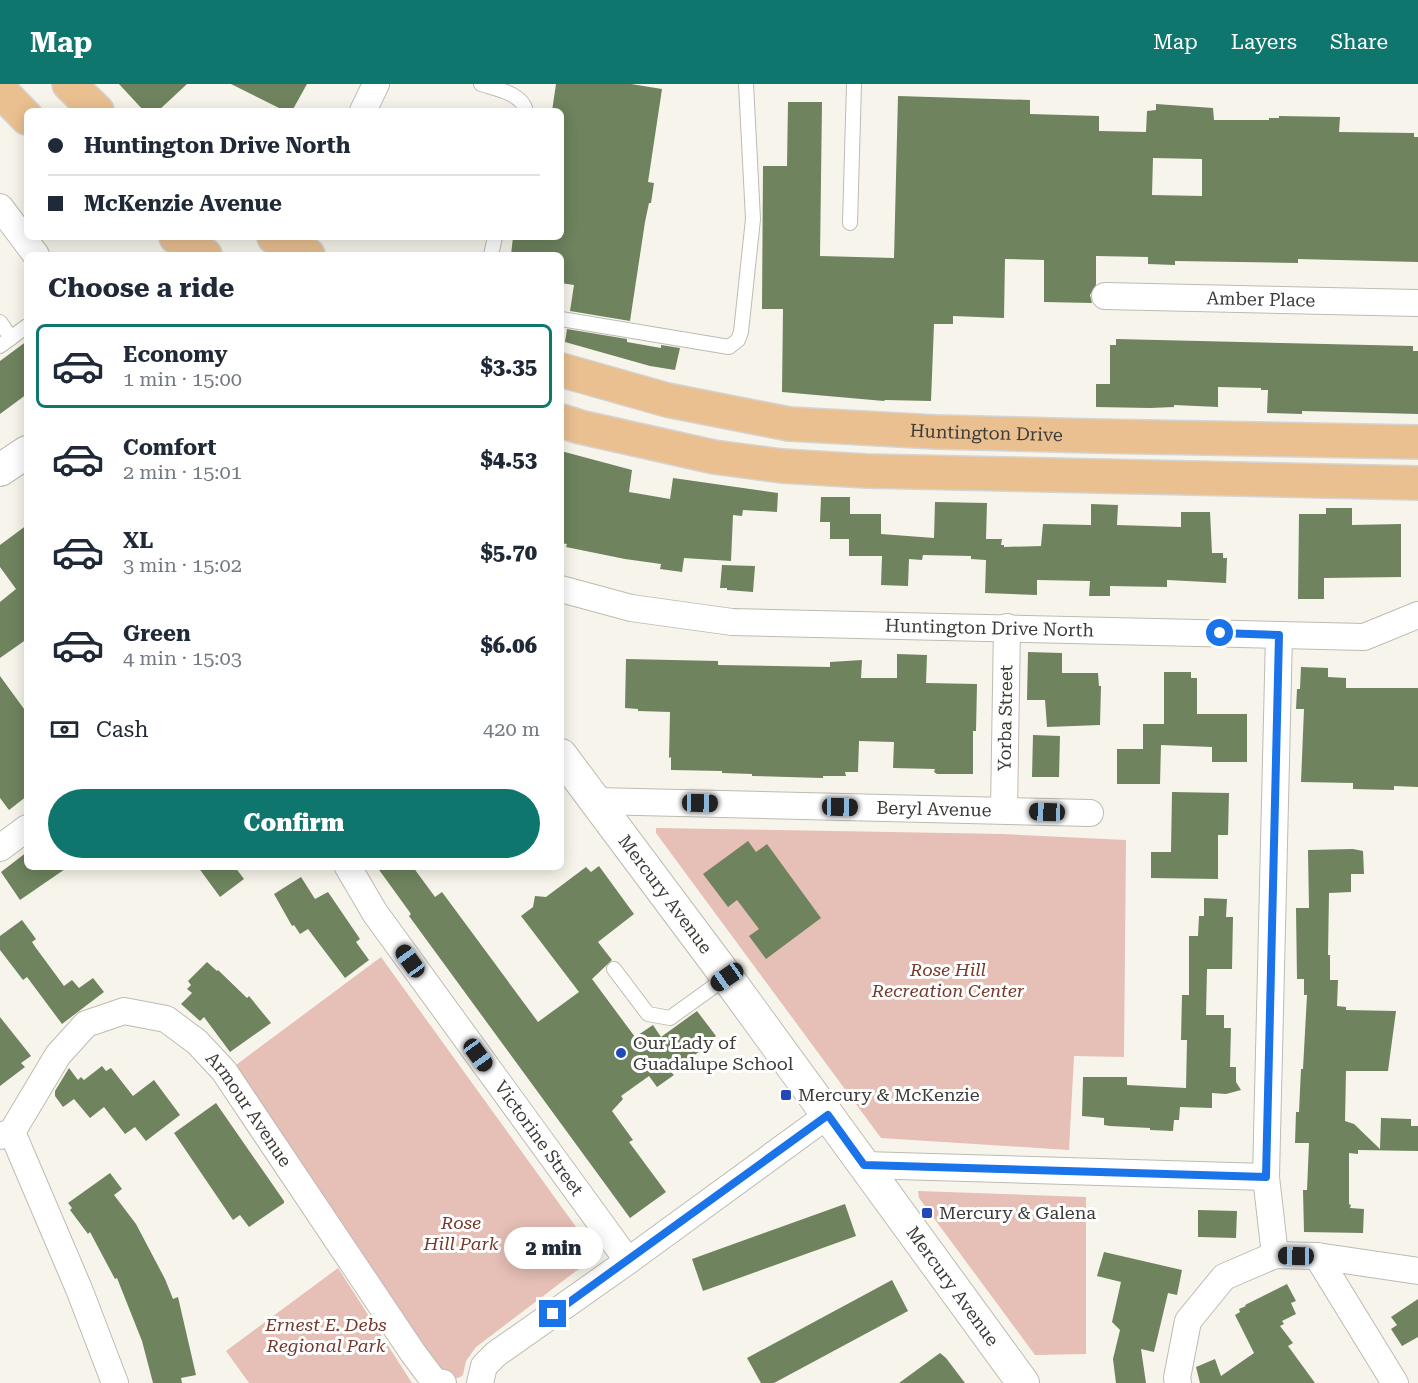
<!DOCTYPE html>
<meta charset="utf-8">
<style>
body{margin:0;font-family:"Roboto Serif",serif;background:#f2f2f3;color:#1f2937;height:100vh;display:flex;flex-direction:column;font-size:22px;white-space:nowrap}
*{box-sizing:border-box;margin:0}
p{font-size:20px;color:#747a83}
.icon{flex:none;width:33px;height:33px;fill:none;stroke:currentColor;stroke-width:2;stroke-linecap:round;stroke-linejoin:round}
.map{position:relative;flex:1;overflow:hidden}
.sheet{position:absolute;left:24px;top:168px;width:540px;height:618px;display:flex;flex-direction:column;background:#fff;border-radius:9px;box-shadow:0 3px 15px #0003}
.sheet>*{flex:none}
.hud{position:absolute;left:24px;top:24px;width:540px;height:132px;border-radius:9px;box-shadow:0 3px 15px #0003;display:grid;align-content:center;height:132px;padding:0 24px;background:#fff}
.end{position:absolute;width:27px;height:27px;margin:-14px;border:8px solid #1a73e8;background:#fff;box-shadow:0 0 0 3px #fff}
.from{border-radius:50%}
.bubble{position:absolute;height:42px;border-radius:21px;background:#fff;box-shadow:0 3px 15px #0003;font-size:20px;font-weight:800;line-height:42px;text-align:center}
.car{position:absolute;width:18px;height:36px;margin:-18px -9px;border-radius:8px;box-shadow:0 0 4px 2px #0007;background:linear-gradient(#222 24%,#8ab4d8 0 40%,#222 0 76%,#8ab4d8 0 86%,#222 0)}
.hud b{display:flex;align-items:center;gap:21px;height:57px;font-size:22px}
.hud b+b{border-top:2px solid #e0e1e3}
.hud i{width:15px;height:15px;background:#1f2937}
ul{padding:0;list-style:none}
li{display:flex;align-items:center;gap:18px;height:84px;margin:0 12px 9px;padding:0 12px;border:3px solid transparent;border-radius:9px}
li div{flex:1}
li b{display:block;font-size:22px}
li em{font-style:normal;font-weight:800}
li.on{border-color:#0f766e}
li>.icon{width:54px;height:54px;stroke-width:1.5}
h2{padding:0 24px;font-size:27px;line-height:72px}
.pay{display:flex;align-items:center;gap:15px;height:66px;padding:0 24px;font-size:22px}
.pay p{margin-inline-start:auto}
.button{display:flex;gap:12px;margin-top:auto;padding:12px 24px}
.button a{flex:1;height:69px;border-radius:36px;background:#0f766e;color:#fff;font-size:24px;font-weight:800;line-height:69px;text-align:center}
header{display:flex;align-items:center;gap:36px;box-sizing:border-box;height:84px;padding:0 30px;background:#0f766e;color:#fff}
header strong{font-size:28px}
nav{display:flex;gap:33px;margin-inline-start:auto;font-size:21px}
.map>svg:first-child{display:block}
.green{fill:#e6bfb6}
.building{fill:#6e835e;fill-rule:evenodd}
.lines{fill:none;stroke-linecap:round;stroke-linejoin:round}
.service-casing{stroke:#bdbbb2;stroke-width:16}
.minor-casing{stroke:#bdbbb2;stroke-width:28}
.tertiary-casing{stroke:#bdbbb2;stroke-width:34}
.primary-casing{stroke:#d4d4d3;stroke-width:36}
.service{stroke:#fff;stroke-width:14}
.minor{stroke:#fff;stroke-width:26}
.tertiary{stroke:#fff;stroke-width:32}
.primary{stroke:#eac091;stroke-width:33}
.route{stroke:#1a73e8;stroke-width:8}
.poi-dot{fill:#2149b7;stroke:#fff;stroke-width:2}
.labels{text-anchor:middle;stroke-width:6;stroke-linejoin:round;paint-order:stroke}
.street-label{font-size:18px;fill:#3c3b37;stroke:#fff}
.park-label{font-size:18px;font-style:italic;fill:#76382b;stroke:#fff}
.poi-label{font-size:18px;fill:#3c3b37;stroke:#fff;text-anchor:start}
</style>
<header>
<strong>Map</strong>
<nav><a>Map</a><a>Layers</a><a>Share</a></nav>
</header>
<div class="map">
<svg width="1418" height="1299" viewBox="0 0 1418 1299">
<rect width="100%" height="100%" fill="#f7f5eb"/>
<g class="green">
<path d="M656 744 1003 750 1126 756 1124 973 1074 972 1069 1066 881 1054 656 749Z"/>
<path d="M381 873 597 1172 595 1176 576 1187 476 1263 466 1277 463 1291C455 1297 448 1295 440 1289L232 984Z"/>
<path d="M918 1107 1086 1113V1270L1035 1271 919 1114Z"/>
<path d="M338 1184 412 1299H249L226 1267Z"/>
</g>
<g class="building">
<path d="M119 0H187L158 27H144Z"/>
<path d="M231 0H307L292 27H285Z"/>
<path d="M556 0H631L662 5 648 98 654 99 651 119H649L645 138 630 237 570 227 574 201 561 199V171H511L513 153H561V27H552Z"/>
<path d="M898 12 1030 16V30L1099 32V47L1146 48 1147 27 1156 26V20L1213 24 1214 36H1269V34H1279V32L1340 33 1339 48 1414 49V53H1418V178L1298 175V179L1175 177V181L1148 180V173L1096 172V201L1090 211 1092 219 1044 218V176L1005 175 1004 234 953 232V240H934L931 317 885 316 884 317 782 308 783 225H762L763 82H787L788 18H822L820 172 894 174ZM1153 74 1202 75V112L1152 111Z"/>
<path d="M567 245 627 255V258L661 264V261L680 264 675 286 650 282 565 258Z"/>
<path d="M1116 255 1413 262V267H1418V330L1302 327V330L1267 329 1268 306H1261V304L1218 303V323L1174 321V323L1150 324 1096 323V300H1110V261H1116Z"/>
<path d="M27 257V310L0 330V277Z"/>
<path d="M561 367 632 386 629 408 670 415 673 394 778 409 777 428 743 426 742 432 733 431 731 477 684 474 682 488 660 485 661 480 625 475 566 463 567 460 561 459Z"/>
<path d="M821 413H850V430H881V450L934 454 935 418 987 419 986 455H1002L1001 461H1004V463L1041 462 1043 440 1091 441V420L1118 421 1117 441 1181 443V428H1210L1212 469H1223V474H1227L1226 499 1167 496V503L1110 502V512H1089L1090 497 1037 496V511L985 509 986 476 971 475V472L923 471 922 476 909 475 908 502 881 501 882 472H849V455H830V438H820Z"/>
<path d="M1326 424H1352V441L1401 440V493L1324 494V515H1298L1299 430H1326Z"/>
<path d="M27 441V555L0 574V518L16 505 0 483V461Z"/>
<path d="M722 481 755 482 753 508 727 506V504H720Z"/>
<path d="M1028 568 1062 569V589H1098L1099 602H1101L1100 641 1047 643 1045 616H1027Z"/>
<path d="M897 570 927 571 926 599 977 600 976 647H973V690H937L934 688 935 685 893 684 894 658 859 657 858 688H845L846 692H823V694L752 692V690L722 689V687L671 686V673L669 674 670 628 638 627V625L625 624 626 575 718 577V581L830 583V578L862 576 861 594H897Z"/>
<path d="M1301 583 1328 584V593L1346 594V604H1418V703L1394 702V706L1353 705V699L1301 698 1304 625H1296L1297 605H1300Z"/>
<path d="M1164 588H1191V594H1197V630H1247V678H1212V663L1161 661 1160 700H1117V665H1143V640H1164Z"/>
<path d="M0 592 27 629V712L9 726 0 714Z"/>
<path d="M1033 651 1060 652 1059 693H1032Z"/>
<path d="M1172 708 1229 709 1228 751H1218V795L1151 794V768H1171Z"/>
<path d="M748 757 756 768 767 760 821 834 766 875 749 852 759 845 737 816 728 823 703 790Z"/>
<path d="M1353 765 1363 767 1364 790H1351V808L1329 809 1328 871H1330V896H1338L1337 922 1346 923V926L1396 927 1388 987H1346L1345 1037 1354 1040 1380 1065 1381 1034 1411 1035V1042H1418V1067L1358 1066V1070L1349 1069V1120L1351 1121 1350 1124 1364 1125 1363 1149 1304 1148 1303 1106H1307L1309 1059H1295L1296 1028H1299L1301 985H1303L1307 911H1304V895H1297L1296 824H1309L1308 766Z"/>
<path d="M27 768V783H68L20 816 1 788Z"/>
<path d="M599 782 634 830 598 858 612 876 592 895 635 953 653 941 661 953 697 927 716 952 706 960 707 962 671 988 674 991 657 1003 649 992 621 1012 623 1015 612 1027 633 1056 629 1058 666 1108 630 1134 409 832 411 830 377 783H413L435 813 442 808 538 938 579 908 521 832 533 823 535 812 546 813 586 783 591 788Z"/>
<path d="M198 783H235L244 795 220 813Z"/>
<path d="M301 793 315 815 328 808 360 855 356 858 369 876 345 894 308 845 300 850 294 841 292 842 274 810Z"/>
<path d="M1204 814 1227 815 1226 833H1233L1232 885H1207L1206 931H1224V944H1231L1230 983H1236V998L1241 1006 1226 1010 1212 1009V1024L1180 1023 1179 1036H1174L1173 1047 1150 1046V1044L1110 1042 1104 1041V1034L1082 1032 1083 993H1127V1001L1186 1004 1187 956H1181L1182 911H1189V852H1198L1199 832H1204Z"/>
<path d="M22 836 36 855 32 858 36 864 64 902 72 896 79 904 93 894 104 908 62 940 27 893 23 896 0 866V852Z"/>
<path d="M207 878 217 887 218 886 247 914 249 912 271 939 230 968 204 933 200 937 181 920 192 909 187 905 191 901 188 897Z"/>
<path d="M0 933 31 972 21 979 25 983 0 1002Z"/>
<path d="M102 982 106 987 111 984 133 1012 154 996 180 1031 146 1057 135 1043 125 1050 104 1023 90 1034 74 1015 63 1023 55 1012V1007L69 984 78 996 81 993 84 996Z"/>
<path d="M216 1019 284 1117V1119L249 1143 240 1131 233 1136 174 1049Z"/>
<path d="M110 1089 122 1105 114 1111 136 1140 165 1195 173 1215 178 1213 196 1291 181 1294 182 1299H153L142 1257 117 1194 115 1195 90 1148 88 1150 70 1126 72 1124 68 1119Z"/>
<path d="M845 1120 856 1152 703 1207 692 1175Z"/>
<path d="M1198 1126 1237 1127 1236 1154 1198 1153Z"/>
<path d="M1104 1168 1182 1186 1177 1211 1168 1209 1154 1268 1141 1265 1146 1299H1116L1113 1275 1120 1246 1112 1238 1121 1198 1097 1192Z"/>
<path d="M892 1196 908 1227 774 1299H761L747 1274Z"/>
<path d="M1287 1200 1296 1217 1291 1219 1296 1230 1282 1237 1284 1240 1280 1242 1293 1259 1288 1262 1315 1299H1200L1196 1283 1215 1275 1221 1292 1254 1269 1235 1231 1240 1228 1239 1225 1246 1222 1245 1221Z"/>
<path d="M1418 1215V1253L1402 1262 1391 1245 1397 1241 1391 1233Z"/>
<path d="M940 1269 946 1274 965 1299H899Z"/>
</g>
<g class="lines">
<defs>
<g id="service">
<path d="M481 0C496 5 522 9 526 27"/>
<path d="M850 139 854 0"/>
<path d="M491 171 495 153"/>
<path d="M561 235 729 263 738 256 741 248 753 135 746 0"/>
<path d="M0 238 11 254"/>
<path d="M0 262 27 242"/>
<path d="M614 885 648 930 670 934 727 893"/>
</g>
<g id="minor">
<path d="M363 27 376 0"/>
<path d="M0 123 36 171"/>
<path id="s1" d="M1105 212 1418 219"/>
<path id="s2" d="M561 505 631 524 732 538 1364 553 1418 531"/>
<path id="s3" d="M596 717 1090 729"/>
<path id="s4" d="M1004 726 1007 543"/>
<path d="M0 764 27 744"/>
<path id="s5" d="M348 783 375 829 628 1177"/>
<path d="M12 1048 79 1205 115 1299"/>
<path id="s6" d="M0 1052 12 1048 58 971 86 940 124 927 166 935 197 958 224 987 413 1269 434 1297 443 1299"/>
<path d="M864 1081 1266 1093"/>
<path d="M1275 1171 1266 1093 1279 551"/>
<path d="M1317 1172 1395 1299"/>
<path d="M480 1299 484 1282 496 1270 628 1177 828 1031"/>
<path d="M1178 1299 1177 1294 1188 1237 1224 1193 1275 1171 1317 1172 1418 1187"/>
</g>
<g id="tertiary">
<path d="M0 386 27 368"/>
<path id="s7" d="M561 671 727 893 1023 1299"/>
</g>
<g id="primary">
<path d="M69 0 97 27"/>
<path d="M0 6 27 34"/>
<path d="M176 153 205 171"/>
<path d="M274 153 308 171"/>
<path id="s8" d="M561 286 667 316 789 340 936 348 1094 352 1418 358"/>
<path d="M561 337 580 343 714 373 782 382 866 387 1418 399"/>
</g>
</defs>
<use href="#service" class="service-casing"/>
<use href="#minor" class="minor-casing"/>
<use href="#tertiary" class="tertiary-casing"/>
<use href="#primary" class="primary-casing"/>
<use href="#service" class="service"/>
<use href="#minor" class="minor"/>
<use href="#tertiary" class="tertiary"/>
<use href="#primary" class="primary"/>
</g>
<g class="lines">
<path class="route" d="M553 1230 828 1031 864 1081 1266 1093 1279 551 1220 549"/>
</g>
<g class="poi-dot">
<circle cx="621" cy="969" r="6"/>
<rect x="780" y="1005" width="12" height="12" rx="3"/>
<rect x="921" y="1123" width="12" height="12" rx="3"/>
</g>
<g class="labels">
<g class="street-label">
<text dy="6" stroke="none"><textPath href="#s1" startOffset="156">Amber Place</textPath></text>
<text dy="6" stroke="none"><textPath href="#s8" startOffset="432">Huntington Drive</textPath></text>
<text dy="6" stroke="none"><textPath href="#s2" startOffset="432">Huntington Drive North</textPath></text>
<text dy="6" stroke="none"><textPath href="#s4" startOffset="92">Yorba Street</textPath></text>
<text dy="6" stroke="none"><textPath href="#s3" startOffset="338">Beryl Avenue</textPath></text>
<text dy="6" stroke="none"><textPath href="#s7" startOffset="174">Mercury Avenue</textPath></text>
<text dy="6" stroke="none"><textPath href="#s6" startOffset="351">Armour Avenue</textPath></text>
<text dy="6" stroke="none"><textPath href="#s5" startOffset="332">Victorine Street</textPath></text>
<text dy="6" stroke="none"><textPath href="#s7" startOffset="660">Mercury Avenue</textPath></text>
</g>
<g class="park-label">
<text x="948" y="892">Rose Hill<tspan x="948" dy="21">Recreation Center</tspan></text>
<text x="461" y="1145">Rose<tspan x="461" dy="21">Hill Park</tspan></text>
<text x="326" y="1247">Ernest E. Debs<tspan x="326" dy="21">Regional Park</tspan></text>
</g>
<g class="poi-label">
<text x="633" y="965">Our Lady of<tspan x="633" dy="21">Guadalupe School</tspan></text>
<text x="798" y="1017">Mercury &amp; McKenzie</text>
<text x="939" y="1135">Mercury &amp; Galena</text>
</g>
</g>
</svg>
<i class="end from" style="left:1220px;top:549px"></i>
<i class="end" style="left:553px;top:1230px"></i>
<div class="bubble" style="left:504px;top:1143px;width:99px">2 min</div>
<i class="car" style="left:700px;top:719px;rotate:91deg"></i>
<i class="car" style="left:840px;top:723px;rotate:91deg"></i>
<i class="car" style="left:1047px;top:728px;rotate:272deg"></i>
<i class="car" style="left:410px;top:877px;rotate:324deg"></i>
<i class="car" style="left:727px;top:893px;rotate:235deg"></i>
<i class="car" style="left:478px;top:971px;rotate:144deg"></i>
<i class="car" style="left:1296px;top:1172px;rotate:271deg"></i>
<div class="hud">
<b><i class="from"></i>Huntington Drive North</b>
<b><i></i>McKenzie Avenue</b>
</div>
<section class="sheet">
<h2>Choose a ride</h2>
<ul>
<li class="on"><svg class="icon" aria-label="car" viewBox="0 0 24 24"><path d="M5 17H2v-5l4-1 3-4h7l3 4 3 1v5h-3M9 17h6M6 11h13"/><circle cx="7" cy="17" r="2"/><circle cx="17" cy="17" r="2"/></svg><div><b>Economy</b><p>1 min · 15:00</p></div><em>$3.35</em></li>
<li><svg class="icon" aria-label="car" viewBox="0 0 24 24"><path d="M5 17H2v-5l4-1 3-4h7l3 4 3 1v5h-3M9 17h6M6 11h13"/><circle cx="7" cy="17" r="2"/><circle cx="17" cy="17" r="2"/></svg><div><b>Comfort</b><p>2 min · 15:01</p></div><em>$4.53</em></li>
<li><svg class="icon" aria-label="car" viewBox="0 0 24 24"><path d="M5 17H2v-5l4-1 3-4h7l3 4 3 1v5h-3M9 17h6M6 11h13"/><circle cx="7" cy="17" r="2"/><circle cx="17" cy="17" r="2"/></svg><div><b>XL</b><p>3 min · 15:02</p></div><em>$5.70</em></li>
<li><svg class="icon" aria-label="car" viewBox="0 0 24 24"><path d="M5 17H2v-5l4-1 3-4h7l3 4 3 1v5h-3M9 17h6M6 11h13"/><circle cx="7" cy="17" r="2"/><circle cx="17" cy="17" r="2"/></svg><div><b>Green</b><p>4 min · 15:03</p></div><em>$6.06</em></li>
</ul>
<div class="pay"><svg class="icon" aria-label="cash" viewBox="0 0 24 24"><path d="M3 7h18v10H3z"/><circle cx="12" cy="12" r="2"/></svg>Cash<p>420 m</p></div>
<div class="button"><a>Confirm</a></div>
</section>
</div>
